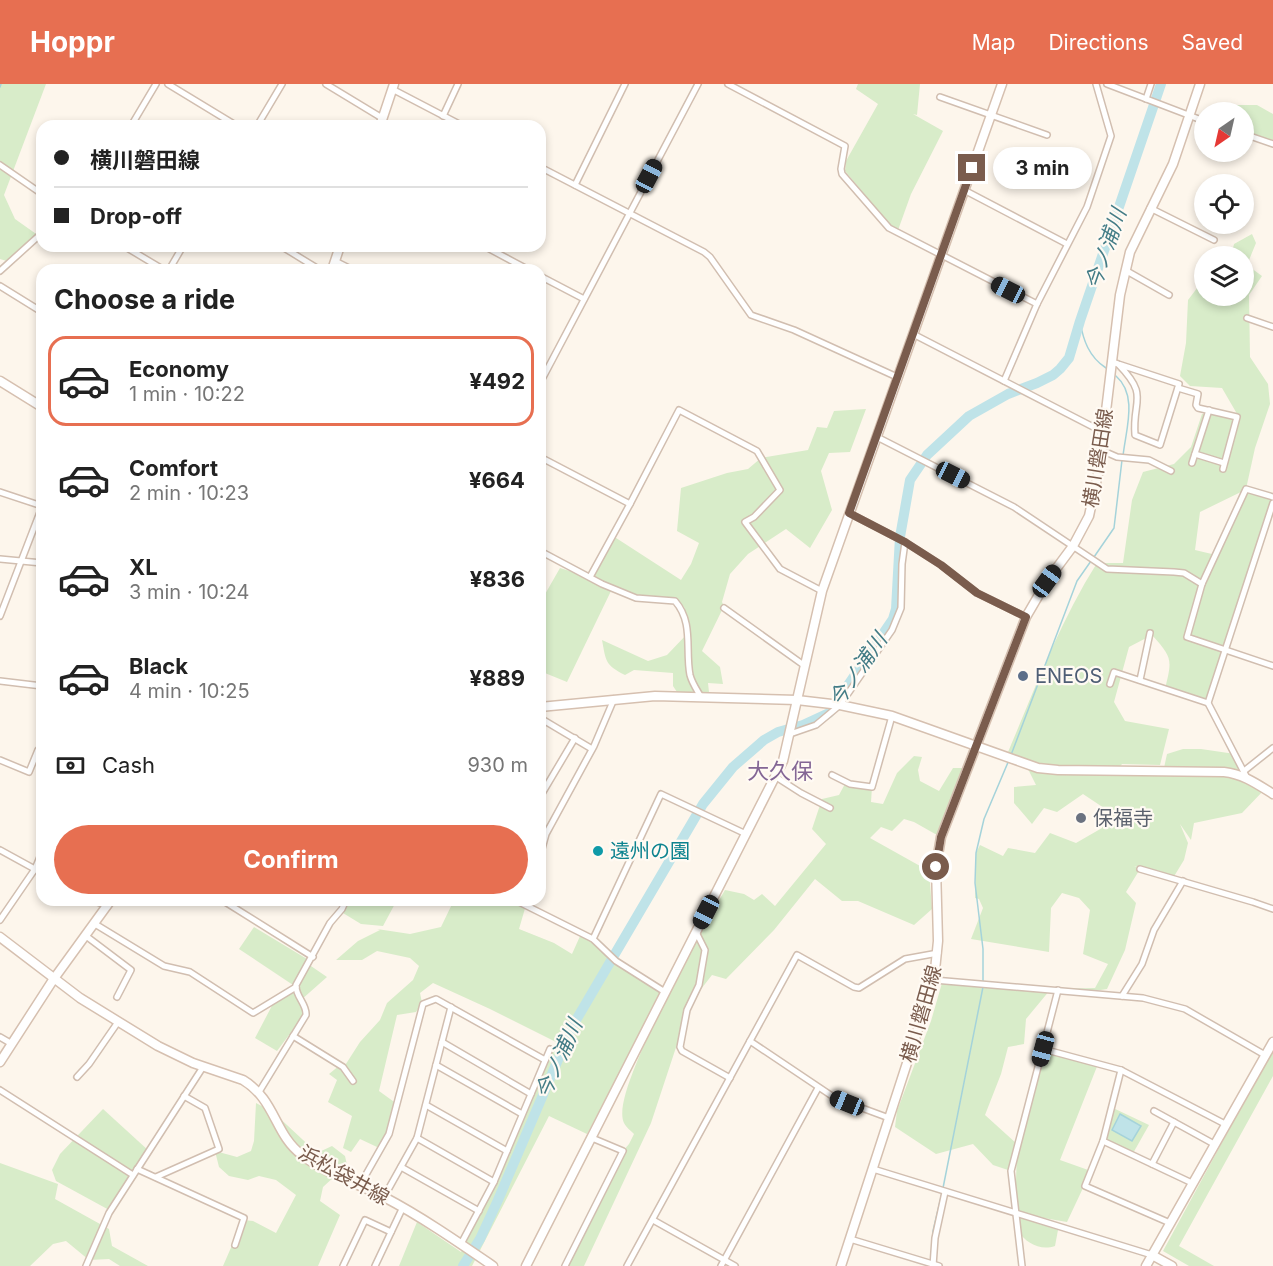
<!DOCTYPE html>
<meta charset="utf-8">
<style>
body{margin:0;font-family:Inter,"Noto Sans JP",sans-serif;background:#f2f2f2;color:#222;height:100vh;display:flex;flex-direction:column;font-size:22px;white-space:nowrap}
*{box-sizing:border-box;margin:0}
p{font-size:20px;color:#767676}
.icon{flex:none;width:33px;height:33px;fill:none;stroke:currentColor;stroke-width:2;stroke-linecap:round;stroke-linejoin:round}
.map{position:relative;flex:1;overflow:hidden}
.panel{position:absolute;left:36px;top:180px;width:510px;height:642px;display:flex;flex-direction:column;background:#fff;border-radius:18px;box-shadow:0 3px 9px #0003}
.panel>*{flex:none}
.banner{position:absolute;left:36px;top:36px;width:510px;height:132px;border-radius:18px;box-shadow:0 3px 9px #0003;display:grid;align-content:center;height:132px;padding:0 18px;background:#fff}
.needle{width:39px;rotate:214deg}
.controls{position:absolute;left:1194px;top:18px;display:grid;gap:12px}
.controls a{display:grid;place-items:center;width:60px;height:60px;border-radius:50%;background:#fff;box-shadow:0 3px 9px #0003;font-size:30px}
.end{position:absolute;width:27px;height:27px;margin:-14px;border:8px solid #7a5c4d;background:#fff;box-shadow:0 0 0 3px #fff}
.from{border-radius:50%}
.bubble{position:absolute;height:42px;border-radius:21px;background:#fff;box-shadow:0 3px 9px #0003;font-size:20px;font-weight:700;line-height:42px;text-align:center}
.car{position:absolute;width:18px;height:36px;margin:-18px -9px;border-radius:8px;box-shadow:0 0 4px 2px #0007;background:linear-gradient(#222 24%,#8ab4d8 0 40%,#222 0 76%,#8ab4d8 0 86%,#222 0)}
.banner b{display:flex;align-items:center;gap:21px;height:57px;font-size:22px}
.banner b+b{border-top:2px solid #e0e0e0}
.banner i{width:15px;height:15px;background:#222}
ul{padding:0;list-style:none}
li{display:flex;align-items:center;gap:18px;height:90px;margin:0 12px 9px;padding:0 6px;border:3px solid transparent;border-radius:18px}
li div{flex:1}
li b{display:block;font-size:22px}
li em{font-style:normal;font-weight:700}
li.on{border-color:#e76f51}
li>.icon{width:54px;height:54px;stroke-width:1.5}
h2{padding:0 18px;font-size:27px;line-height:72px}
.pay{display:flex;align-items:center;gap:15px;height:66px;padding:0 18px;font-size:22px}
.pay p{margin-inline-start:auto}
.primary-button{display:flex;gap:12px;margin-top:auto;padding:12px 18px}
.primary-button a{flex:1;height:69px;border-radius:36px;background:#e76f51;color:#fff;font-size:24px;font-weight:700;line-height:69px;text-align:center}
header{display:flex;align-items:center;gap:36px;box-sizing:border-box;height:84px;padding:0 30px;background:#e76f51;color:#fff}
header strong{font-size:28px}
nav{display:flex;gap:33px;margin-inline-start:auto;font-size:21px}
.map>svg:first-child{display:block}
.green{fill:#d8ecc9;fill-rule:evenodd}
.water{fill:#bfe3e8;stroke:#a5d3da;stroke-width:1.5}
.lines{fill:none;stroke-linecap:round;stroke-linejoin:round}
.stream{stroke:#a5d3da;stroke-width:1.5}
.river{stroke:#bfe3e8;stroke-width:10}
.street-casing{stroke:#d1beb0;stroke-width:8}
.secondary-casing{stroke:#d6c0b0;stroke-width:11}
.street{stroke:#fff;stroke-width:5}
.secondary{stroke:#fff;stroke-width:8}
.route{stroke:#7a5c4d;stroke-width:8}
.service-dot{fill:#5c6f8a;stroke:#fffaf3;stroke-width:2}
.worship-dot{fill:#6b7280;stroke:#fffaf3;stroke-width:2}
.culture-dot{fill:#0f9aa8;stroke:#fffaf3;stroke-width:2}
.labels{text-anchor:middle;stroke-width:4.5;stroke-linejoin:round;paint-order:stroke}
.street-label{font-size:20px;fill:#7a5c4d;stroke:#fffaf3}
.service-label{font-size:20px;fill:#4e5e75;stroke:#fffaf3;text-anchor:start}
.worship-label{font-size:20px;fill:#5b616d;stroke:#fffaf3;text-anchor:start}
.culture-label{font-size:20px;fill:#0d838f;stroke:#fffaf3;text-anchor:start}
.water-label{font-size:21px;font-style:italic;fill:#437c86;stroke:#fffaf3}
.quarter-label{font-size:22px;fill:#846695;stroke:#fffaf3}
</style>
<header>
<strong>Hoppr</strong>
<nav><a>Map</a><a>Directions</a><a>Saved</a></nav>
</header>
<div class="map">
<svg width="1273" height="1182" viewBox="0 0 1273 1182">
<rect width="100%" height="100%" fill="#fdf6ec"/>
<g class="green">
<path d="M0 0H46L4 111 15 135 39 152 10 178 0 175Z"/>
<path d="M858 0H920L917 31 913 30 943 47 911 110 897 149 845 87 846 77 878 20 856 5Z"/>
<path d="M1234 21H1257L1273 30V57L1244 47V28H1232Z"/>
<path d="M1252 150 1256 159 1247 181 1262 192 1249 211 1250 273 1268 300 1270 320 1255 364 1246 405 1273 413V419L1208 619 1165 605C1172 576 1173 574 1152 551L1129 563 1114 618 1125 637 1169 645 1160 681 1122 680 1117 686 1232 689 1265 705 1242 729 1194 739 1191 756 1180 740 1188 759 1184 776 1173 794 1134 782 1140 785 1126 808 1136 819 1125 866 1107 905 1088 908 1050 906 1026 935 1024 960 1008 963 1001 990 985 1031 1017 1060 1043 965 1098 980 1060 1076 1091 1087 1067 1138 1015 1129 1017 1064 1011 1087 993 1081 973 1060 936 1070 895 1043 897 1027 931 937 942 899 1044 905 1095 904 1108 880 1083 870 1090 826 1079 814 1062 809 1051 824 1049 868 971 855 983 824 979 815 975 814 976 769 980 761 1003 772 1008 764 1035 769 1050 749 1076 759 1102 744 1104 724 1083 710 1057 728 1044 724 1032 740 1014 719V703L1036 701 1025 679 1006 673C1034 607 1059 539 1097 479H1123L1132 416 1143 388 1174 380 1191 363 1202 330 1224 329 1240 335 1222 304 1190 302 1180 292 1186 259 1188 216 1204 195V212H1244V172H1231L1234 160ZM1245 406 1216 471 1195 466 1200 428Z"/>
<path d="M866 325 850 368 829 369 821 387 832 426 810 464 786 445 748 470 730 490 722 518 724 522 702 567 720 583 723 600 708 599 709 608H677L673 602V589L634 586 625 591C605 581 606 577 602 556L648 577 667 571 688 549 690 550 689 539 684 523 675 517 636 514 611 507 567 598 540 587V519L560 484 592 494 613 452 681 496 691 480 699 459 677 447 681 404 727 389 748 385 761 374 808 366 817 343 827 344 834 327Z"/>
<path d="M1183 665H1201L1235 670 1241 686 1164 684 1167 670Z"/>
<path d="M914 672 922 673 918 686 920 697 939 707 953 684H964L937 751 914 738 904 735 892 747 881 743 870 754 929 787 932 825 914 841 858 817H842L815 795 774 846 726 895 712 891 691 918 651 1039 584 1182H566L623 1067 629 1060 634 1050C631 1047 626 1043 624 1039 613 1016 657 941 661 915L587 1050 549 1032 472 1182H399L417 1138 461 1168 556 958 490 925 433 899 420 909 422 919 416 928 397 931 379 1007 397 1020 386 1055 377 1063 360 1055 351 1068 343 1064 352 1032 328 1018 337 996 329 990 340 981 344 983 360 958 380 936 387 919 413 896 419 882 410 874 377 867 362 876H336L358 857 380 846 377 845 410 850 441 843 454 816H515L526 821 519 845 554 859 572 870 581 850 593 855 606 871 665 908 725 806 744 810 754 816 762 810 775 822 826 760 812 745 822 715 839 711 846 698 872 703 871 718 883 720 897 689Z"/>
<path d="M348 816H397L383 842 361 840 343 829Z"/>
<path d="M254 843 307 875 308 880 327 893 301 916 307 927 277 967 255 954 275 916 296 903 239 865Z"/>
<path d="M1273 965V992L1179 1162 1214 1182H1189L1163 1167Z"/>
<path d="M256 1019 273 1028 317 1069 332 1062 345 1072 347 1081 323 1103 320 1117 340 1131 318 1182H223L243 1136 253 1137 276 1149 296 1111 276 1096 259 1092 248 1096 229 1092 219 1083 215 1067 237 1073 251 1067 254 1057Z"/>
<path d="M1111 1023 1149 1041 1132 1071 1103 1057Z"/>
<path d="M103 1025 149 1067 111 1127 56 1097 52 1086 60 1070Z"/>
<path d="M0 1079 58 1100 55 1115 109 1145 112 1162 148 1182H120L109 1175 89 1176 66 1157 53 1160 30 1182H0Z"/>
<path d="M1019 1133 1058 1146 1055 1162C1040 1167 1026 1159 1018 1147Z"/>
</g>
<path class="water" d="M1120 1030 1141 1042 1132 1057 1112 1046Z"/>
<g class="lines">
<g class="stream">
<path d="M0 3 1 0"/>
<path d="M1080 237C1083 256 1089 273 1106 284"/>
<path d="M1116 292C1138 311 1126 345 1123 372"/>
<path d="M1094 473 1114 444 1122 376"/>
<path d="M1011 671 1077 497 1091 477"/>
<path d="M983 899V865L975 799 976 769 984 735 1009 676"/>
<path d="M943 1104 983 903"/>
<path d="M931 1178 933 1147 942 1109"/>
</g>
<path class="river" d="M463 1182 480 1155 498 1116 572 943 703 720 733 683 764 656 778 648 803 641 829 629 893 535 896 525 900 453 910 396 927 371 969 332 1008 310 1037 299 1053 291 1060 285 1069 274 1080 237 1161 0"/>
<defs>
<g id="street">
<path d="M168 0 237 42"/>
<path d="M326 0 382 34"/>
<path d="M728 0 845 62 841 85 842 90 889 144 1037 220"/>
<path d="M1107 0 1204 37"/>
<path d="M392 5 463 42"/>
<path d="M940 13 1047 51"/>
<path d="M1146 15 1151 0"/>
<path d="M443 32 458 0"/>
<path d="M131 42 156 0"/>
<path d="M257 42 282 0"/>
<path d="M1244 50 1273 60"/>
<path d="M0 81 42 110"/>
<path d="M540 83 704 168 710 173 751 231 794 246 897 293"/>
<path d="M575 101 625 0"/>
<path d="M964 106 1067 160"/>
<path d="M1150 124 1214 156"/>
<path d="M124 162 164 186"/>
<path d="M281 162 320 186"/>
<path d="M484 162 529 186"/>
<path d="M335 177 353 186"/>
<path d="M169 186 183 162"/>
<path d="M1125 186 1169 211"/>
<path d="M0 187 42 149"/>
<path d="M540 192 584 215"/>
<path d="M0 202 42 228"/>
<path d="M1247 234 1273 243"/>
<path d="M913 250 1103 348"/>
<path d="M1112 278 1179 300 1160 361 1135 351C1132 315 1150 313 1118 280"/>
<path d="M1004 297 1037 220 1087 123 1111 52 1096 0"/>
<path d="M540 299 698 0"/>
<path d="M1178 304 1198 310 1196 321 1198 324 1237 333 1223 385"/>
<path d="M877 353 1014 423 1107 485 1174 488 1184 489 1202 500"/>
<path d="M1101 366 1117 373 1149 376 1171 387"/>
<path d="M1195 370 1224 379"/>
<path d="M540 373 630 420"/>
<path d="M1192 379 1209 326"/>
<path d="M0 408 42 422"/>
<path d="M1273 413 1246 405 1202 500 1187 553 1273 582"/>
<path d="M849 429 905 458 941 481 977 509 1026 533"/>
<path d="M540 467 602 500 636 514 675 517C694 539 685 565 690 591 692 599 697 606 701 613"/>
<path d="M0 475 42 479"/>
<path d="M590 493 630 420 679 326 757 367 780 406 754 433 745 438 780 485 822 507"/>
<path d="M724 524 805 582"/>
<path d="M0 532 42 423"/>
<path d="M1140 596 1150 549"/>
<path d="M0 597 42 602"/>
<path d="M1110 600 1114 588 1208 619"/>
<path d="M540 634 592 665"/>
<path d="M790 650 816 641 840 621 892 546 901 524 902 480 905 458"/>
<path d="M0 676 29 688 38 666 42 662"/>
<path d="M1244 687 1273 664"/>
<path d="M832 691 850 700 872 703 892 632"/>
<path d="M776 693 801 709 830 724"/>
<path d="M1247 694 1208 619 1273 419"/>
<path d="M540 713 575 654"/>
<path d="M0 766 42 789"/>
<path d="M540 772 546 750 594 662 614 615"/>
<path d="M1140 785 1253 818 1273 825"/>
<path d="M92 816 108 822"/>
<path d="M222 816 313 873"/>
<path d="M515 816 593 855 616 877 665 908"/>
<path d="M0 836 35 785 42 768"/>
<path d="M95 840 164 882 190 888 253 929 296 903"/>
<path d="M696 848 705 866 699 901 687 926 680 963 682 967 730 994"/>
<path d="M86 852 131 886 117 913"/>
<path d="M593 855 661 710 746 750"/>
<path d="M934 896 1143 914 1185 925 1265 971"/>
<path d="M1122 912 1142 880 1154 846 1183 797"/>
<path d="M293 952 343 983 353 997"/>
<path d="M0 953 12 960"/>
<path d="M750 957 835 1014 889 1034"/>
<path d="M442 958 531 1010"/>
<path d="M1043 965 1121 986 1225 1040"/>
<path d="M436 981 522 1030"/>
<path d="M1121 986 1103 1057 1192 1099"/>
<path d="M77 993 89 980 118 938"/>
<path d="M0 1006 133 1091"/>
<path d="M259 1008 306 931C307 920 295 912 296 901L330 839 342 825 346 816"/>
<path d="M426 1021 507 1067"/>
<path d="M1154 1027 1214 1060"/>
<path d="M417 1054 494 1098"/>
<path d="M1103 1057 1085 1102 1170 1139"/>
<path d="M1152 1080 1174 1038"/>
<path d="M401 1083 479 1127"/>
<path d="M137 1085 244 1134 235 1161"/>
<path d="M873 1085 1152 1171"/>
<path d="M156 1093 219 1065 205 1024 184 1012"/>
<path d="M360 1101 389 1050 423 920 436 915 545 976"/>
<path d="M384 1113 417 1054 451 923"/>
<path d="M653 1136 735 1182"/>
<path d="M850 1155 939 1182"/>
<path d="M461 1160 494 1098 550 965"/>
<path d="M86 1182 109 1129 203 983"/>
<path d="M343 1182 365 1136 391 1148"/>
<path d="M375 1182 403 1123"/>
<path d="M565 1182 623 1067 592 1054"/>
<path d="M627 1182 797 871 854 903 859 904 905 875 938 869"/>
<path d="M721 1182 818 1004"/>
<path d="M933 1182 935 1154 945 1108"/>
<path d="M1022 1182 1011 1087 1058 906"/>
</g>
<g id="secondary">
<path d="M380 42 394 0"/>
<path d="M332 186 340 162"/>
<path d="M0 297 42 323"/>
<path d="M540 623 655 612 797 616 840 621 892 632 1038 684 1058 686 1224 688C1243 690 1257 700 1273 710"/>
<path d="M0 853 80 914 158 962 193 979 243 996C276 1016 274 1050 302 1071 326 1090 357 1099 384 1113 422 1133 458 1158 493 1182"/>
<path d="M0 978 53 896 111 816"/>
<path d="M1152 1171 1172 1182"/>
<path d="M526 1182 783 677 822 507 1002 0"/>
<path d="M841 1182 934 896 938 857 936 783 941 753 1026 533 1047 497 1073 462 1089 432 1099 385 1120 211 1130 168 1173 80 1200 0"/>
<path d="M1146 1182 1273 958"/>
</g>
</defs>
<use href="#street" class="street-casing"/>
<use href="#secondary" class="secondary-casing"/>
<use href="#street" class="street"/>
<use href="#secondary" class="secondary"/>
</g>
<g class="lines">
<path class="route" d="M936 783 941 753 1026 533 977 509 941 481 905 458 849 429 972 84"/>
</g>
<circle class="service-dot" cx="1023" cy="592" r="6"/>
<circle class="worship-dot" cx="1081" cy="734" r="6"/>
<circle class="culture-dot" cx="598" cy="767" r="6"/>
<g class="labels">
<g class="street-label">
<text transform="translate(1098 374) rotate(-81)" y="7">横川磐田線</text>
<text transform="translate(921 930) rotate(-74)" y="7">横川磐田線</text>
<text transform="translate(344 1091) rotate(29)" y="7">浜松袋井線</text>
</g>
<g class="service-label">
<text x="1035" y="599">ENEOS</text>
</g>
<g class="worship-label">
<text x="1093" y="741">保福寺</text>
</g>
<g class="culture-label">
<text x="610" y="774">遠州の園</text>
</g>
<g class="water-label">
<text transform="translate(1106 165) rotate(-71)" y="7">今ノ浦川</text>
<text transform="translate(858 586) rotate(-55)" y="7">今ノ浦川</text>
<text transform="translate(559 975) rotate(-66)" y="7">今ノ浦川</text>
</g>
<g class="quarter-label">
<text x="780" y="695">大久保</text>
</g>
</g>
</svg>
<div class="controls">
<a><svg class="needle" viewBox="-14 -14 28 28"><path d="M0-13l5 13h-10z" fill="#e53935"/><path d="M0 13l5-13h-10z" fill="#767676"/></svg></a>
<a><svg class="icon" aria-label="locate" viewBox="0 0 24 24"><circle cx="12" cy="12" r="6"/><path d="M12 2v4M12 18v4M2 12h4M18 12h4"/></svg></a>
<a><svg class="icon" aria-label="layers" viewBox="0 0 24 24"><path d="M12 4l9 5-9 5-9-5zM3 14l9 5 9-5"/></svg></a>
</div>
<i class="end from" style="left:936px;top:783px"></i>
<i class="end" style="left:972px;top:84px"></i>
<div class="bubble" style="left:993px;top:63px;width:99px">3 min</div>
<i class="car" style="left:649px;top:92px;rotate:28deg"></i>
<i class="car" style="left:1008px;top:206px;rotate:297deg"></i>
<i class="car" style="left:953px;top:391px;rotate:117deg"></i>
<i class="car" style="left:1047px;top:497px;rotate:36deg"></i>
<i class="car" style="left:706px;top:828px;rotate:207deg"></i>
<i class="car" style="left:1043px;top:965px;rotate:195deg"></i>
<i class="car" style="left:847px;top:1019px;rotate:292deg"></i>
<div class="banner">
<b><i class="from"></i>横川磐田線</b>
<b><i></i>Drop-off</b>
</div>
<section class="panel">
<h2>Choose a ride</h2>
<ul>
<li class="on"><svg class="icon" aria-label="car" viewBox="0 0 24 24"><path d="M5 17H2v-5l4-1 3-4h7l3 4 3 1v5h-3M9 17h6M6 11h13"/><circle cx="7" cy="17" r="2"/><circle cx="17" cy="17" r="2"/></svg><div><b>Economy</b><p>1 min · 10:22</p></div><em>¥492</em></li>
<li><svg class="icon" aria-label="car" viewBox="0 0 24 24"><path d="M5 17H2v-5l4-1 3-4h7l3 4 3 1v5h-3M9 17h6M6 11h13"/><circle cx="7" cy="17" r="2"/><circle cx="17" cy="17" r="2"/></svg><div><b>Comfort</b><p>2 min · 10:23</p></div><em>¥664</em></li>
<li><svg class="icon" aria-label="car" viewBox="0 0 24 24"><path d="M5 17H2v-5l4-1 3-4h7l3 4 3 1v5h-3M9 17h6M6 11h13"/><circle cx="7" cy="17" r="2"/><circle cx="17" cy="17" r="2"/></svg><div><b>XL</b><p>3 min · 10:24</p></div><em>¥836</em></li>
<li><svg class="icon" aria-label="car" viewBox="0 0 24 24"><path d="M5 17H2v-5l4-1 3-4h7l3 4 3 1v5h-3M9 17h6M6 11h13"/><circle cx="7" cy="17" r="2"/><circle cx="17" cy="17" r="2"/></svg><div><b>Black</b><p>4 min · 10:25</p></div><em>¥889</em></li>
</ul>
<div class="pay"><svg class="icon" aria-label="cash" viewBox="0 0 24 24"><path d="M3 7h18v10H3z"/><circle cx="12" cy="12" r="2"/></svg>Cash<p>930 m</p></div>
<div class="primary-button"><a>Confirm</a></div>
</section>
</div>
